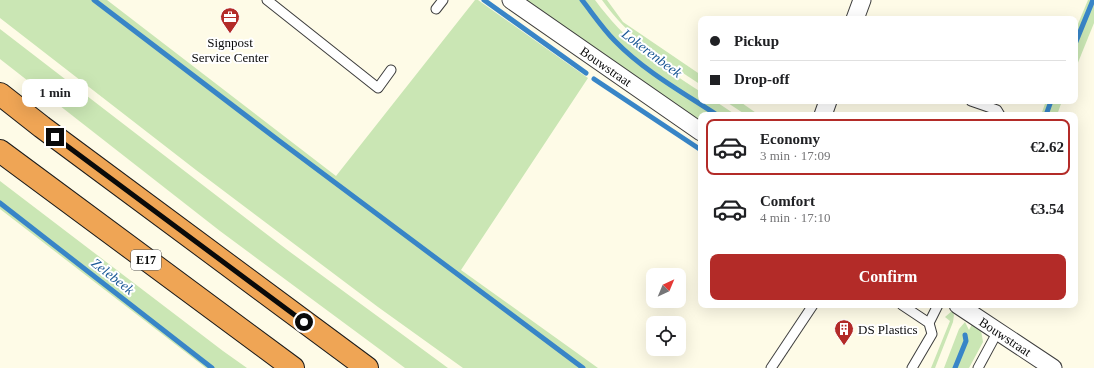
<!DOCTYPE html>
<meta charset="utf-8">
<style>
body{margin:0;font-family:Georgia,serif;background:#f2f2f2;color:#202124;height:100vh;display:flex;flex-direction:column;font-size:15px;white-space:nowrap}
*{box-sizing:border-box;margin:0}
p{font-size:13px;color:#757577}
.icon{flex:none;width:22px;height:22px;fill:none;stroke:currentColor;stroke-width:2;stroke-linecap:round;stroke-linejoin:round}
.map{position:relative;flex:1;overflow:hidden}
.sheet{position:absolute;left:698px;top:112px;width:380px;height:196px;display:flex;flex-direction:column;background:#fff;border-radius:8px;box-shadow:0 4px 16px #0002}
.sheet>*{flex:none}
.top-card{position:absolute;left:698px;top:16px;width:380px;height:88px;border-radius:8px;box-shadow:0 4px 16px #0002;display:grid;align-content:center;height:88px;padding:0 12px;background:#fff}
.needle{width:26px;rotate:44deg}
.fabs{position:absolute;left:646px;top:268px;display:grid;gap:8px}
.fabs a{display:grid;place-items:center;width:40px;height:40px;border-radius:8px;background:#fff;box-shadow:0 4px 16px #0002;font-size:20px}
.end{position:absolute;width:18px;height:18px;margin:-9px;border:5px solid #0a0a0a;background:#fff;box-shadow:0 0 0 2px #fff}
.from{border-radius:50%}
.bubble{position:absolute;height:28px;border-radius:8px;background:#fff;box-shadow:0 4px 16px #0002;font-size:13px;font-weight:700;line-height:28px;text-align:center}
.top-card b{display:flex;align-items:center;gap:14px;height:38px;font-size:15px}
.top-card b+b{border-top:1px solid #e0e0e0}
.top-card i{width:10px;height:10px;background:#202124}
ul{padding:7px 0 0;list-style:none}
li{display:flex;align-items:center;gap:12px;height:56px;margin:0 8px 6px;padding:0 4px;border:2px solid transparent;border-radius:8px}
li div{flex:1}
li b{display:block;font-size:15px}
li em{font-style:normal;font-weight:700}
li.current{border-color:#b32b28}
li>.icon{width:36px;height:36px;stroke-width:1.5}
.action{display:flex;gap:8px;margin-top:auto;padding:8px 12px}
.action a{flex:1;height:46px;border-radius:8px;background:#b32b28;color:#fff;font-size:16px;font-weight:700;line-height:46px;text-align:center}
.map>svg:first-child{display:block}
.green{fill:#cae6b4}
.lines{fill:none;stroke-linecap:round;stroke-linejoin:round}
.stream{stroke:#3885c7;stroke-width:5}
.service-casing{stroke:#3d3d3d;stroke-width:11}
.minor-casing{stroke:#3d3d3d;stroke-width:19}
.motorway-casing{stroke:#1b1b1b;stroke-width:24}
.service{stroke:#fff;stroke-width:9}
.minor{stroke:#fff;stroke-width:17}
.motorway{stroke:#efa555;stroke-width:22}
.route{stroke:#0a0a0a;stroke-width:5}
.labels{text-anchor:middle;stroke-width:4;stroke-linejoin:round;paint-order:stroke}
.shield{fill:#fff;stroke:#545454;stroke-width:1}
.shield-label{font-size:12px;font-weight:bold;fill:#0a0a0a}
.poi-label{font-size:13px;fill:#0a0a0a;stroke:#fff}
.street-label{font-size:13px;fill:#0a0a0a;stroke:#fff}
.water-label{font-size:14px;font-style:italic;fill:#195795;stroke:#fff}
</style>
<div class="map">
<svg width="1094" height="368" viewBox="0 0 1094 368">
<rect width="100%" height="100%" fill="#fefbe7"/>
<g class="green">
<path d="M0 0H107L336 176 475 0H478L588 78 461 270 598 368H463L378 307 196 170 0 18Z"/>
<path d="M524 0H595C625 41 659 65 701 92V101H715L736 115H701V121L608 60Z"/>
<path d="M602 0H607L623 22 701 75V85C664 60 628 37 602 0Z"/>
<path d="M1088 0H1094V23L1075 70V31Z"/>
<path d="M0 29 286 249 448 368H405L220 231 0 59Z"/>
<path d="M725 101H739L759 115H746Z"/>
<path d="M1046 101H1062L1057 115H1041Z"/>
<path d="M0 181 223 351 247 368H206L0 209Z"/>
<path d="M952 311 954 315 953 322 935 368H931L950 321 945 317Z"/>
<path d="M965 322 969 330 972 324 981 330 983 342 969 368H944L959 329Z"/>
</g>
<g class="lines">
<g class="stream">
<path d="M94 0 278 140 583 368"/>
<path d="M484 0 586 73"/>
<path d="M582 0C593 14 603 29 615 41 644 71 682 92 717 115"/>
<path d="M1075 44 1093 0"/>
<path d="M594 79 701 150"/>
<path d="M1046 115 1051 101"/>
<path d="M0 203 212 368"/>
<path d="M955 368 966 341 965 335"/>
</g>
<defs>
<g id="service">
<path d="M267 0 378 88 391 70"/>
<path d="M436 9 443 0"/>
<path d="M971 101 997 110 1000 115"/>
<path d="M902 305 929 323 932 334 912 368"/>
<path d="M929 323 938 305"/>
<path d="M771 368 813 305"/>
<path d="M978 368 998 331"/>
</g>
<g id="minor">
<path id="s1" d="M511 0 701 132"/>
<path d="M855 19 862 0"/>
<path d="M823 115 828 101"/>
<path id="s2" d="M958 305 1053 368"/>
</g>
<g id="motorway">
<path d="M0 94 42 127 367 368"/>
<path d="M0 151 293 368"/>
</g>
</defs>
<use href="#service" class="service-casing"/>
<use href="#minor" class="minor-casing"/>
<use href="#motorway" class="motorway-casing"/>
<use href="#service" class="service"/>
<use href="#minor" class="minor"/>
<use href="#motorway" class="motorway"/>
</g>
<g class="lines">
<path class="route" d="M55 137 304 322"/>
</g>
<defs>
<symbol id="office-pin" viewBox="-11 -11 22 30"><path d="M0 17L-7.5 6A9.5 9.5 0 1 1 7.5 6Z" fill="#b32b28" stroke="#fff"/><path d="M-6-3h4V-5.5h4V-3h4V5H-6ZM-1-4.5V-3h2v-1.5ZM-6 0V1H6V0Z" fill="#fff"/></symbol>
<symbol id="building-pin" viewBox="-11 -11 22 30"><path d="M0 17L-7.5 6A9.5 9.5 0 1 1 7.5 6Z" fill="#b32b28" stroke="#fff"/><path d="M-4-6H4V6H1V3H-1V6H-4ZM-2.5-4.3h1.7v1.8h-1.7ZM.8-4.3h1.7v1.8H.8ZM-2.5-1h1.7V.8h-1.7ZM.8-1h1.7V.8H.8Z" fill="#fff"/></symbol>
</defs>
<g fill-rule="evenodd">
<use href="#office-pin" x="219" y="6" width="22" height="30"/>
<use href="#building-pin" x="833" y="318" width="22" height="30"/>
</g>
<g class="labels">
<rect class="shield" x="131" y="250" width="30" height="20" rx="3"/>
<g class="shield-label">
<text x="146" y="264">E17</text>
</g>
<g class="poi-label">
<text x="230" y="47">Signpost<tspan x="230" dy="15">Service Center</tspan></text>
<text x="858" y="334" text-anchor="start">DS Plastics</text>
</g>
<g class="street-label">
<text dy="5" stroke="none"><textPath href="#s1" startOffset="116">Bouwstraat</textPath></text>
<text dy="5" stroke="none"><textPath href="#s2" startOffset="57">Bouwstraat</textPath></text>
</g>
<g class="water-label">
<text transform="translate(652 53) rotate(37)" y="5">Lokerenbeek</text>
<text transform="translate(113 276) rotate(38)" y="5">Zelebeek</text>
</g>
</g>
</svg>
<div class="fabs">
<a><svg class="needle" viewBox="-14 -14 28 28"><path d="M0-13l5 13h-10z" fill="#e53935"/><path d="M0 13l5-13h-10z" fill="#757577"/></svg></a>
<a><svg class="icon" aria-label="locate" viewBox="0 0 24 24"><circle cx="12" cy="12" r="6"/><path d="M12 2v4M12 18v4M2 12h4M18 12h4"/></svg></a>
</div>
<i class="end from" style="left:304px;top:322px"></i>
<i class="end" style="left:55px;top:137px"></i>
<div class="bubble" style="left:22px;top:79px;width:66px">1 min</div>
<div class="top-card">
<b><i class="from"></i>Pickup</b>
<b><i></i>Drop-off</b>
</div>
<section class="sheet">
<ul>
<li class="current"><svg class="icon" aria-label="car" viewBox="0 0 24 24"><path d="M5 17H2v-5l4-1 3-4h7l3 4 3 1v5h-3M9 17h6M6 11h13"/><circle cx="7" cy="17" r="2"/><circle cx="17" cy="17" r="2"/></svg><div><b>Economy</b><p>3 min · 17:09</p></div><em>€2.62</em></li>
<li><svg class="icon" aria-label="car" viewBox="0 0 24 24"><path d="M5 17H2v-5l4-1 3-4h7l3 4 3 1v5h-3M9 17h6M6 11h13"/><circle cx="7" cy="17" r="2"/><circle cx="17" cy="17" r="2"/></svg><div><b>Comfort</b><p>4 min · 17:10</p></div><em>€3.54</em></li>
</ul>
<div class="action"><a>Confirm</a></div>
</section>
</div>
